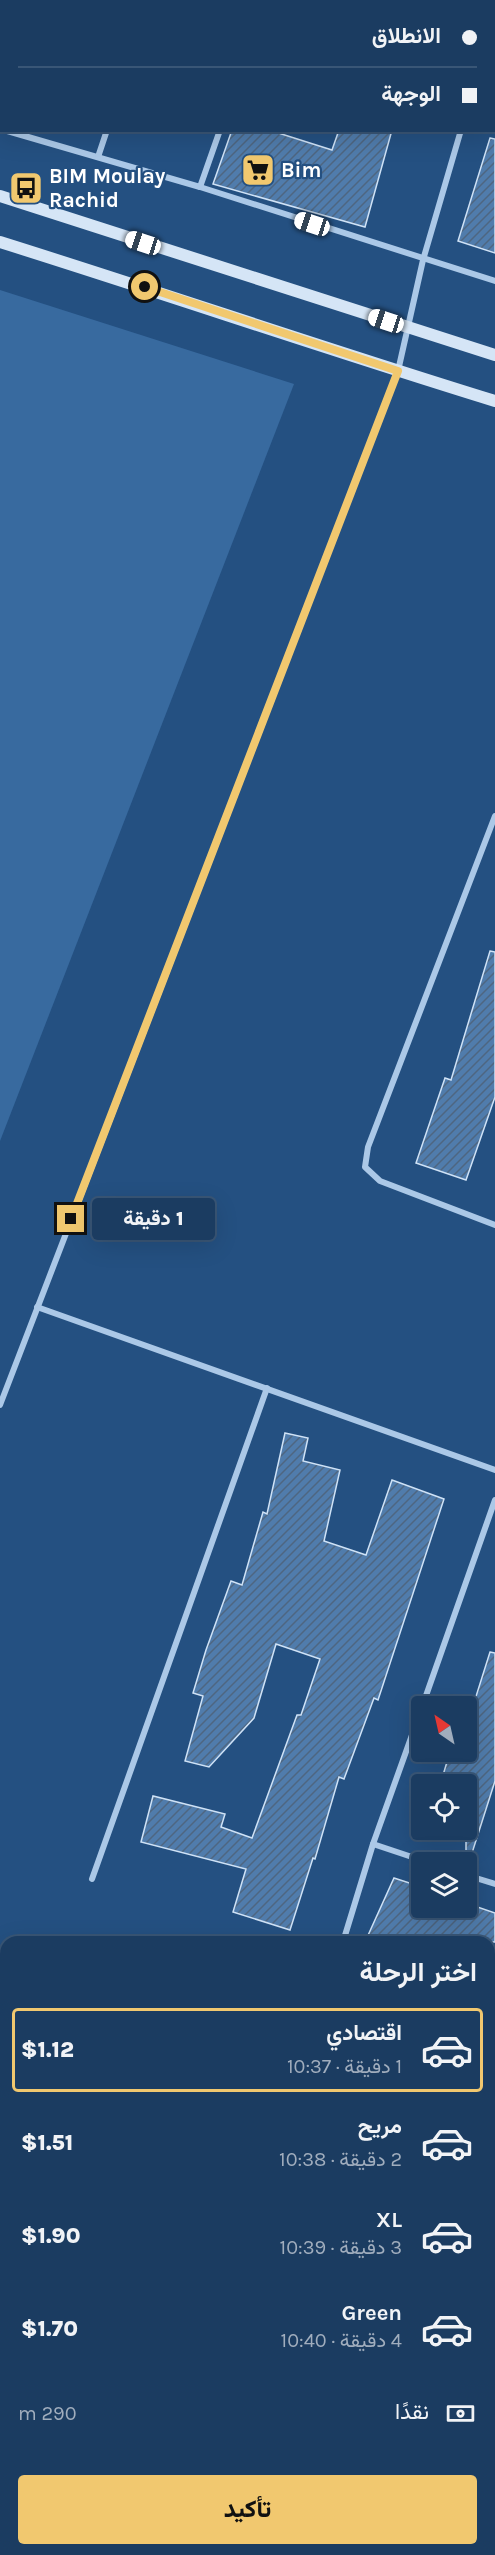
<!DOCTYPE html>
<html lang="ar">
<meta charset="utf-8">
<style>
body{margin:0;font-family:Karla,Vazirmatn,sans-serif;background:#244367;color:#f1f3f6;direction:rtl;height:100vh;display:flex;flex-direction:column;font-size:22px;white-space:nowrap}
*{box-sizing:border-box;margin:0}
p{font-size:20px;color:#a0adbd}
.icon{flex:none;width:33px;height:33px;fill:none;stroke:currentColor;stroke-width:2;stroke-linecap:round;stroke-linejoin:round}
.map{position:relative;flex:1;overflow:hidden;direction:ltr}
.details{position:absolute;left:0px;top:1936px;width:495px;height:620px;display:flex;flex-direction:column;background:#1b3c61;border-radius:18px 18px 0 0;box-shadow:0 6px 24px #0002,0 0 0 2px #395676;direction:rtl}
.details>*{flex:none}
.top-card{position:absolute;left:0px;top:0px;width:495px;height:132px;box-shadow:0 6px 24px #0002,0 0 0 2px #395676;direction:rtl;display:grid;align-content:center;height:132px;padding:0 18px;background:#1b3c61}
.needle{width:39px;rotate:326deg}
.buttons{position:absolute;left:411px;top:1696px;display:grid;gap:12px}
.buttons a{display:grid;place-items:center;width:66px;height:66px;border-radius:6px;background:#1b3c61;box-shadow:0 6px 24px #0002,0 0 0 2px #395676;font-size:30px}
.end{position:absolute;width:27px;height:27px;margin:-14px;border:8px solid #f1c86f;background:#111;box-shadow:0 0 0 3px #111}
.from{border-radius:50%}
.bubble{position:absolute;height:42px;border-radius:6px;background:#1b3c61;box-shadow:0 6px 24px #0002,0 0 0 2px #395676;font-size:20px;font-weight:800;line-height:42px;text-align:center;direction:rtl}
.car{position:absolute;width:18px;height:36px;margin:-18px -9px;border-radius:8px;box-shadow:0 0 4px 2px #0007;background:linear-gradient(#fff 24%,#345 0 40%,#fff 0 76%,#345 0 86%,#fff 0)}
.top-card b{display:flex;align-items:center;gap:21px;height:57px;font-size:22px}
.top-card b+b{border-top:2px solid #395676}
.top-card i{width:15px;height:15px;background:#f1f3f6}
ul{padding:0;list-style:none}
li{display:flex;align-items:center;gap:18px;height:84px;margin:0 12px 9px;padding:0 6px;border:3px solid transparent;border-radius:6px}
li div{flex:1}
li b{display:block;font-size:22px}
li em{font-style:normal;font-weight:800}
li.current{border-color:#f1c86f}
li>.icon{width:54px;height:54px;stroke-width:1.5}
h2{padding:0 18px;font-size:27px;line-height:72px}
.pay{display:flex;align-items:center;gap:15px;height:66px;padding:0 18px;font-size:22px}
.pay p{margin-inline-start:auto}
.cta{display:flex;gap:12px;margin-top:auto;padding:12px 18px}
.cta a{flex:1;height:69px;border-radius:6px;background:#f1c86f;color:#111;font-size:24px;font-weight:800;line-height:69px;text-align:center}
.map>svg:first-child{display:block}
.grass{fill:#386a9f}
.building{fill:url(#building-hatch);stroke:#cfe2f6;stroke-width:1.5}
.lines{fill:none;stroke-linecap:round;stroke-linejoin:round}
.street{stroke:#abc8e7;stroke-width:6}
.secondary{stroke:#d5e5f6;stroke-width:12}
.route{stroke:#f1c86f;stroke-width:8}
.labels{text-anchor:middle;stroke-width:4.5;stroke-linejoin:round;paint-order:stroke}
.poi-label{font-size:21px;font-weight:bold;fill:#fff;stroke:#245081;text-anchor:start}
</style>
<div class="map">
<svg width="495" height="2555" viewBox="0 0 495 2555">
<defs>
<pattern id="building-hatch" width="6" height="6" patternUnits="userSpaceOnUse" patternTransform="scale(1.5)"><rect width="6" height="6" fill="#507cac"/><path d="M-1 1l2-2M0 6l6-6M5 7l2-2" fill="none" stroke="#4e6681"/></pattern>
</defs>
<rect width="100%" height="100%" fill="#245081"/>
<path class="grass" d="M0 290 294 384 0 1141Z"/>
<g class="building">
<path d="M232 130H269L332 150 339 130H392L365 227 213 184Z"/>
<path d="M490 138 495 139V253L458 241Z"/>
<path d="M490 951 495 952V1097L466 1180 416 1163 445 1078 451 1080Z"/>
<path d="M285 1433 308 1438 303 1461 340 1470 324 1541 366 1555 392 1480 444 1499 378 1700 374 1698 344 1779 339 1777 315 1859 313 1858 290 1930 233 1912 246 1869 141 1842 153 1796 225 1814 221 1827 252 1838 297 1715H301L320 1659 276 1644 254 1718 209 1767 185 1761 203 1696 193 1693 206 1650 231 1581 242 1585 263 1512 267 1514Z"/>
<path d="M490 1652 495 1653V1781L472 1853 466 1852V1785H440L450 1752H466V1728Z"/>
<path d="M394 1878 422 1887V1908H466V1903L495 1913V1942H365Z"/>
</g>
<g class="lines">
<g class="street">
<path d="M30 2 31 0"/>
<path d="M148 2V0"/>
<path d="M257 2 258 0"/>
<path d="M372 2V0"/>
<path d="M494 9 495 3"/>
<path d="M0 14 2 15"/>
<path d="M4 130 200 187 495 281"/>
<path d="M98 157 107 130"/>
<path d="M200 187 220 130"/>
<path d="M495 816 368 1147 365 1167 380 1181 495 1225"/>
<path d="M37 1307 495 1470"/>
<path d="M0 1405 398 371 423 260 461 130"/>
<path d="M422 1707 495 1500"/>
<path d="M373 1844 430 1863"/>
<path d="M466 1875 495 1884"/>
<path d="M92 1879 267 1388"/>
<path d="M343 1942 373 1844 422 1707"/>
<path d="M62 2555 64 2550"/>
<path d="M334 2555 336 2550"/>
<path d="M369 2555 371 2550"/>
</g>
<g class="secondary">
<path d="M0 196 495 355"/>
<path d="M0 242C166 294 329 350 495 401"/>
</g>
</g>
<g class="lines">
<path class="route" d="M71 1219 398 371 145 287"/>
</g>
<defs>
<symbol id="supermarket-square" viewBox="-11 -11 22 22"><rect x="-9" y="-9" width="18" height="18" rx="4" fill="#f1c86f" stroke="#245081"/><path d="M-6-5.5h2.5l.6 2H6L4.5 2H-2.5L-4.4-4H-6ZM-1.5 3.2a1.3 1.3 0 1 0 .1 0ZM3 3.2a1.3 1.3 0 1 0 .1 0Z" fill="#111"/></symbol>
<symbol id="bus-square" viewBox="-11 -11 22 22"><rect x="-9" y="-9" width="18" height="18" rx="4" fill="#f1c86f" stroke="#245081"/><path d="M-5-6H5V4H4V6H2V4H-2V6H-4V4H-5ZM-3.5-4V0h7V-4ZM-3.5 1.2v1.5H-2V1.2ZM2 1.2v1.5H3.5V1.2Z" fill="#111"/></symbol>
</defs>
<g fill-rule="evenodd">
<use href="#supermarket-square" x="239" y="151" width="38" height="38"/>
<use href="#bus-square" x="7" y="169" width="38" height="38"/>
</g>
<g class="labels">
<g class="poi-label">
<text x="281" y="177">Bim</text>
<text x="49" y="183">BIM Moulay<tspan x="49" dy="24">Rachid</tspan></text>
</g>
</g>
</svg>
<div class="buttons">
<a><svg class="needle" viewBox="-14 -14 28 28"><path d="M0-13l5 13h-10z" fill="#e53935"/><path d="M0 13l5-13h-10z" fill="#a0adbd"/></svg></a>
<a><svg class="icon" aria-label="locate" viewBox="0 0 24 24"><circle cx="12" cy="12" r="6"/><path d="M12 2v4M12 18v4M2 12h4M18 12h4"/></svg></a>
<a><svg class="icon" aria-label="layers" viewBox="0 0 24 24"><path d="M12 4l9 5-9 5-9-5zM3 14l9 5 9-5"/></svg></a>
</div>
<i class="end from" style="left:145px;top:287px"></i>
<i class="end" style="left:71px;top:1219px"></i>
<div class="bubble" style="left:92px;top:1198px;width:123px">1 دقيقة</div>
<i class="car" style="left:312px;top:224px;rotate:288deg"></i>
<i class="car" style="left:143px;top:243px;rotate:288deg"></i>
<i class="car" style="left:386px;top:321px;rotate:288deg"></i>
<div class="top-card">
<b><i class="from"></i>الانطلاق</b>
<b><i></i>الوجهة</b>
</div>
<section class="details">
<h2>اختر الرحلة</h2>
<ul>
<li class="current"><svg class="icon" aria-label="car" viewBox="0 0 24 24"><path d="M5 17H2v-5l4-1 3-4h7l3 4 3 1v5h-3M9 17h6M6 11h13"/><circle cx="7" cy="17" r="2"/><circle cx="17" cy="17" r="2"/></svg><div><b>اقتصادي</b><p>1 دقيقة · 10:37</p></div><em>$1.12</em></li>
<li><svg class="icon" aria-label="car" viewBox="0 0 24 24"><path d="M5 17H2v-5l4-1 3-4h7l3 4 3 1v5h-3M9 17h6M6 11h13"/><circle cx="7" cy="17" r="2"/><circle cx="17" cy="17" r="2"/></svg><div><b>مريح</b><p>2 دقيقة · 10:38</p></div><em>$1.51</em></li>
<li><svg class="icon" aria-label="car" viewBox="0 0 24 24"><path d="M5 17H2v-5l4-1 3-4h7l3 4 3 1v5h-3M9 17h6M6 11h13"/><circle cx="7" cy="17" r="2"/><circle cx="17" cy="17" r="2"/></svg><div><b>XL</b><p>3 دقيقة · 10:39</p></div><em>$1.90</em></li>
<li><svg class="icon" aria-label="car" viewBox="0 0 24 24"><path d="M5 17H2v-5l4-1 3-4h7l3 4 3 1v5h-3M9 17h6M6 11h13"/><circle cx="7" cy="17" r="2"/><circle cx="17" cy="17" r="2"/></svg><div><b>Green</b><p>4 دقيقة · 10:40</p></div><em>$1.70</em></li>
</ul>
<div class="pay"><svg class="icon" aria-label="cash" viewBox="0 0 24 24"><path d="M3 7h18v10H3z"/><circle cx="12" cy="12" r="2"/></svg>نقدًا<p>290 m</p></div>
<div class="cta"><a>تأكيد</a></div>
</section>
</div>
